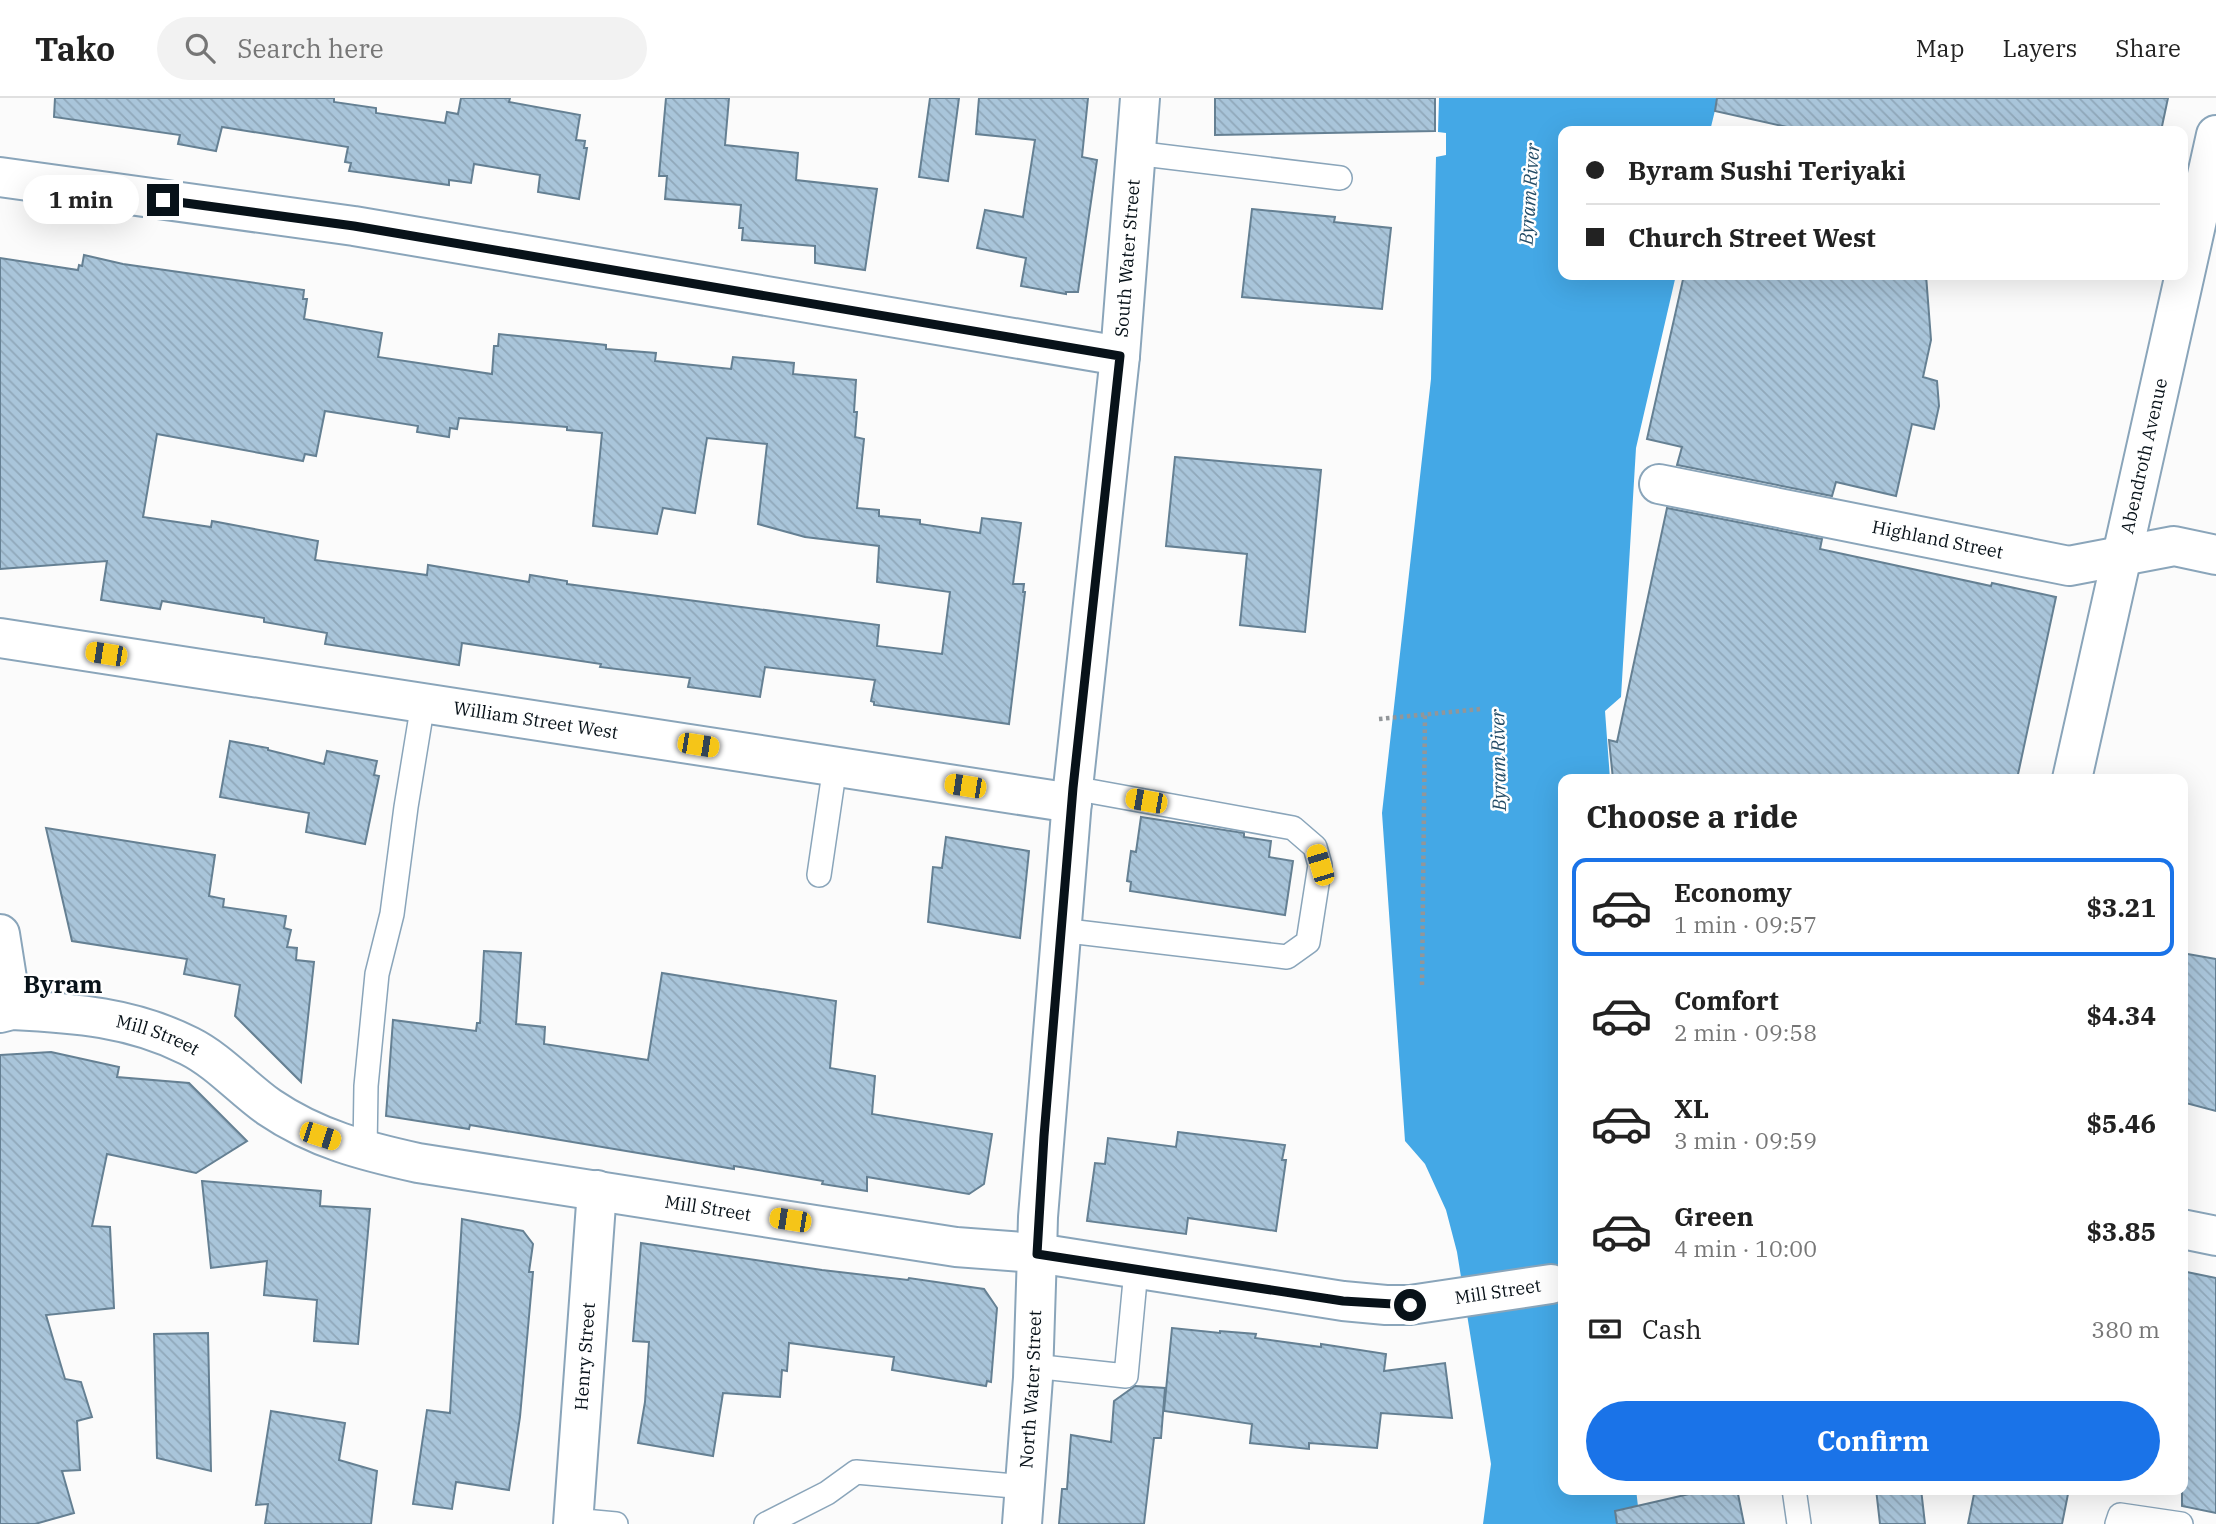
<!DOCTYPE html>
<meta charset="utf-8">
<style>
body{margin:0;font-family:"IBM Plex Serif",serif;background:#f2f2f2;color:#222;height:100vh;display:flex;flex-direction:column;font-size:26px;white-space:nowrap}
*{box-sizing:border-box;margin:0}
p{font-size:23px;color:#767676}
.icon{flex:none;width:38px;height:38px;fill:none;stroke:currentColor;stroke-width:2;stroke-linecap:round;stroke-linejoin:round}
.map{position:relative;flex:1;overflow:hidden}
.drawer{position:absolute;left:1558px;top:676px;width:630px;height:721px;display:flex;flex-direction:column;background:#fff;border-radius:14px;box-shadow:0 7px 28px #0002}
.drawer>*{flex:none}
.banner{position:absolute;left:1558px;top:28px;width:630px;height:154px;border-radius:14px;box-shadow:0 7px 28px #0002;display:grid;align-content:center;height:154px;padding:0 28px;background:#fff}
.end{position:absolute;width:32px;height:32px;margin:-16px;border:9px solid #081219;background:#fff;box-shadow:0 0 0 4px #fff}
.from{border-radius:50%}
.bubble{position:absolute;height:49px;border-radius:24px;background:#fff;box-shadow:0 7px 28px #0002;font-size:23px;font-weight:700;line-height:49px;text-align:center}
.car{position:absolute;width:21px;height:42px;margin:-21px -10px;border-radius:9px;box-shadow:0 0 5px 2px #0007;background:linear-gradient(#f5c518 24%,#345 0 40%,#f5c518 0 76%,#345 0 86%,#f5c518 0)}
.banner b{display:flex;align-items:center;gap:24px;height:66px;font-size:26px}
.banner b+b{border-top:2px solid #e0e0e0}
.banner i{width:18px;height:18px;background:#222}
ul{padding:0;list-style:none}
li{display:flex;align-items:center;gap:21px;height:98px;margin:0 14px 10px;padding:0 14px;border:4px solid transparent;border-radius:14px}
li div{flex:1}
li b{display:block;font-size:26px}
li em{font-style:normal;font-weight:700}
li.selected{border-color:#1a73e8}
li>.icon{width:63px;height:63px;stroke-width:1.5}
h2{padding:0 28px;font-size:32px;line-height:84px}
.pay{display:flex;align-items:center;gap:18px;height:77px;padding:0 28px;font-size:26px}
.pay p{margin-inline-start:auto}
.button{display:flex;gap:14px;margin-top:auto;padding:14px 28px}
.button a{flex:1;height:80px;border-radius:42px;background:#1a73e8;color:#fff;font-size:28px;font-weight:700;line-height:80px;text-align:center}
header{display:flex;align-items:center;gap:42px;box-sizing:border-box;height:98px;padding:0 35px;background:#fff;border-bottom:2px solid #e0e0e0}
header strong{font-size:33px}
nav{display:flex;gap:38px;margin-inline-start:auto;font-size:24px}
.search{width:490px;height:63px;background:#f2f2f2;display:flex;align-items:center;gap:18px;box-sizing:border-box;padding:0 24px;border-radius:38px;color:#767676;font-size:26px}
.map>svg:first-child{display:block}
.water{fill:#44a8e6}
.building{fill:url(#building-back-hatch);stroke:#658093;stroke-width:2;fill-rule:evenodd}
.lines{fill:none;stroke-linecap:round;stroke-linejoin:round}
.service-casing{stroke:#8aa5ba;stroke-width:26}
.minor-casing{stroke:#8aa5ba;stroke-width:42}
.tertiary-casing{stroke:#8aa5ba;stroke-width:42}
.secondary-casing{stroke:#8aa5ba;stroke-width:42}
.path{stroke:#929699;stroke-width:4.5;stroke-dasharray:3.5 3.5;stroke-linecap:butt}
.service{stroke:#fff;stroke-width:23}
.minor{stroke:#fff;stroke-width:38}
.tertiary{stroke:#fff;stroke-width:38}
.secondary{stroke:#fff;stroke-width:38}
.route{stroke:#081219;stroke-width:9}
.labels{text-anchor:middle;stroke-width:5;stroke-linejoin:round;paint-order:stroke}
.street-label{font-size:18px;fill:#081219;stroke:#fff}
.water-label{font-size:19px;font-style:italic;fill:#224b65;stroke:#fff}
.district-label{font-size:24px;font-weight:bold;fill:#081219;stroke:#fff}
</style>
<header>
<strong>Tako</strong>
<div class="search"><svg class="icon" aria-label="search" viewBox="0 0 24 24"><circle cx="10" cy="10" r="6"/><path d="M15 15l6 6"/></svg>Search here</div>
<nav><a>Map</a><a>Layers</a><a>Share</a></nav>
</header>
<div class="map">
<svg width="2216" height="1426" viewBox="0 0 2216 1426">
<defs>
<pattern id="building-back-hatch" width="6" height="6" patternUnits="userSpaceOnUse" patternTransform="scale(1.75)"><rect width="6" height="6" fill="#a9c5da"/><path d="M-1 5l2 2M0 0l6 6M5-1l2 2" fill="none" stroke="#90a8ba"/></pattern>
</defs>
<rect width="100%" height="100%" fill="#fbfbfb"/>
<path class="water" d="M1439 0H1718L1710 33H1563V177H1676L1636 350 1621 599 1605 613 1610 681H1563V1391H1636L1640 1426H1483L1491 1366 1457 1154 1446 1112 1425 1066 1405 1043 1382 715 1431 281 1436 59 1446 57V35L1438 34Z"/>
<g class="building">
<path d="M55 0H334V4L376 10V15L445 25 447 14 458 16 461 0H510L509 4 580 17 576 42 585 43 584 50H587L579 101 538 94 540 77 474 66 471 85 449 82V87L349 73 351 65 345 64 348 49 222 29 216 53 178 46 180 37 54 19Z"/>
<path d="M666 0H729L725 47 798 55 796 82 877 91 865 172 815 165V148L742 142 743 130H739L741 107 665 101 667 78H659Z"/>
<path d="M930 0H959L948 83 919 79Z"/>
<path d="M979 0H1088L1082 59 1097 62 1078 194H1066V196L1021 188 1026 160 977 150 985 112 1023 119 1035 42 976 36Z"/>
<path d="M1215 0H1435V33L1215 37Z"/>
<path d="M1717 0H2168L2161 33H1805L1715 13Z"/>
<path d="M1252 111 1335 119 1334 124 1391 130 1382 211 1242 199Z"/>
<path d="M84 157 123 166 304 192 303 201H307L304 221 382 235 378 259 492 276 494 248H498L499 236 606 247V251L656 255 655 263 731 271 733 259 794 265 793 276 856 282 854 314H857L855 339 864 341 857 410 879 412V418L920 422V426L980 435 982 420 1021 425 1013 486H1024L1023 494H1025L1009 626 874 607V604L871 603 875 582 765 569 760 599 688 589 690 580 600 569 601 566 462 545 459 567 325 546 327 535 264 524V520L162 503 160 511 101 502 107 463 0 471V160L78 172 79 167 82 168ZM325 313 418 328 417 334 449 339 450 330 457 331 459 320 567 329V332L602 335 593 428 657 436 663 410 695 415 707 340 767 346 758 426 805 439 879 448 877 484 950 494 942 556 877 548 879 527 567 486V483L530 477 529 484 428 467 427 477 315 462 318 443 212 423 211 429 143 419 157 336 303 363 305 356 316 358Z"/>
<path d="M1684 177H1926L1931 242 1923 279 1937 283 1939 308 1934 331 1912 326 1896 398 1836 384 1832 398 1677 367 1682 349 1647 341Z"/>
<path d="M1175 359 1321 372 1305 534 1240 527 1247 456 1166 448Z"/>
<path d="M1667 410 1822 441 1820 451 1991 488 1992 485 2056 499 2017 681H1613L1609 642 1617 644Z"/>
<path d="M230 643 268 650V652L324 666 327 653 377 663 374 677 379 678 365 746 306 734 309 715 220 699Z"/>
<path d="M1141 719 1244 735V739L1271 743 1269 759 1293 763 1285 817 1130 793 1131 784 1127 783 1131 753 1136 754Z"/>
<path d="M46 730 215 757 209 798 224 801 223 809 286 818 284 830 291 832 287 849 297 850 296 862 314 864 301 984 235 918 240 887 184 876 187 861 72 843Z"/>
<path d="M946 739 1029 753 1020 840 928 824 933 769 942 770Z"/>
<path d="M484 853 521 855 516 926 545 929 544 946 648 962 662 875 836 903 830 970 875 978 872 1016 992 1036 984 1086 969 1096 867 1079V1093L822 1086 823 1083 734 1068V1071L470 1027 469 1031 386 1018 393 922 476 933 477 925H480Z"/>
<path d="M2182 855 2216 861V1013L2182 1004Z"/>
<path d="M51 954 119 969 117 979 189 985 247 1043 196 1075 107 1056 92 1128 110 1129 114 1210 46 1217 65 1281 81 1284 92 1319 77 1323 80 1372 62 1373 74 1415 35 1426H0V957Z"/>
<path d="M1178 1034 1285 1047 1282 1062H1286L1276 1133 1188 1120 1186 1136 1087 1123 1095 1065 1105 1066 1108 1040 1176 1049Z"/>
<path d="M202 1083 321 1093 320 1108 370 1111 358 1246 314 1243 317 1202 264 1197 267 1163 211 1170Z"/>
<path d="M462 1121 523 1133 533 1146 529 1174H533L520 1319 509 1392 456 1384 452 1411 413 1406 427 1312 450 1315Z"/>
<path d="M641 1145 822 1172 908 1182 909 1180 984 1191 997 1210 991 1284 987 1283 986 1288 892 1272 894 1259 789 1245 787 1273 782 1272 780 1299 723 1295 713 1358 638 1345 645 1304 649 1244 633 1243Z"/>
<path d="M2182 1173 2216 1180V1415L2182 1408Z"/>
<path d="M1172 1230 1220 1235V1233L1256 1236 1255 1240 1321 1249V1246L1386 1256 1384 1273 1445 1265 1452 1320 1381 1315 1377 1350 1309 1345V1351L1250 1345 1252 1326 1164 1313Z"/>
<path d="M208 1235 211 1373 157 1360 154 1236Z"/>
<path d="M1135 1288 1165 1290 1161 1340H1154L1144 1426H1059L1062 1391H1067L1071 1337 1111 1344 1114 1303Z"/>
<path d="M271 1313 345 1325 339 1362 377 1373 371 1426H265L268 1406 256 1407Z"/>
<path d="M1711 1391H1737L1744 1426H1617L1615 1413Z"/>
<path d="M1876 1391H1921L1925 1426H1880Z"/>
<path d="M1975 1391H2069L2062 1426H1968Z"/>
</g>
<g class="lines">
<defs>
<g id="service">
<path d="M1135 55 1340 80"/>
<path d="M819 777 835 668"/>
<path d="M1060 832 1287 859 1308 844 1320 767 1315 749 1293 730 1073 690"/>
<path d="M365 1053 366 988 377 876 392 816 406 709 423 605"/>
<path d="M1033 1268 1126 1278 1136 1172"/>
<path d="M1794 1391 1799 1426"/>
<path d="M573 1422 616 1426"/>
<path d="M766 1426 827 1395 856 1374 1025 1389"/>
<path d="M2117 1426 2120 1417 2181 1426"/>
</g>
<g id="minor">
<path d="M0 79 354 128 1120 258"/>
<path id="s1" d="M1659 386 2069 468 2174 448 2216 457"/>
<path id="s2" d="M0 540 1072 705"/>
<path d="M0 836 12 912"/>
<path id="s3" d="M1037 1155 1038 1119 1073 690 1120 258 1140 0"/>
<path id="s4" d="M573 1426 597 1092"/>
</g>
<g id="tertiary">
<path id="s5" d="M2072 681 2216 37"/>
<path d="M2182 1131 2216 1138"/>
<path id="s6" d="M1022 1426 1033 1280 1037 1155"/>
</g>
<g id="secondary">
<path id="s7" d="M0 915 12 912C74 915 132 919 189 948 219 963 242 990 269 1009 316 1041 364 1053 418 1065L956 1149 1037 1155 1343 1203 1386 1207H1410L1551 1186"/>
</g>
</defs>
<use href="#service" class="service-casing"/>
<use href="#minor" class="minor-casing"/>
<use href="#tertiary" class="tertiary-casing"/>
<use href="#secondary" class="secondary-casing"/>
<g class="path">
<path d="M1379 621 1481 611"/>
<path d="M1422 887 1425 617"/>
</g>
<use href="#service" class="service"/>
<use href="#minor" class="minor"/>
<use href="#tertiary" class="tertiary"/>
<use href="#secondary" class="secondary"/>
</g>
<g class="lines">
<path class="route" d="M163 102 354 128 1120 258 1073 690 1044 1038 1037 1156 1343 1203 1410 1207"/>
</g>
<g class="labels">
<g class="street-label">
<text dy="6" stroke="none"><textPath href="#s3" startOffset="999">South Water Street</textPath></text>
<text dy="6" stroke="none"><textPath href="#s5" startOffset="331">Abendroth Avenue</textPath></text>
<text dy="6" stroke="none"><textPath href="#s1" startOffset="284">Highland Street</textPath></text>
<text dy="6" stroke="none"><textPath href="#s2" startOffset="542">William Street West</textPath></text>
<text dy="6" stroke="none"><textPath href="#s7" startOffset="161">Mill Street</textPath></text>
<text dy="6" stroke="none"><textPath href="#s7" startOffset="749">Mill Street</textPath></text>
<text dy="6" stroke="none"><textPath href="#s7" startOffset="1547">Mill Street</textPath></text>
<text dy="6" stroke="none"><textPath href="#s4" startOffset="168">Henry Street</textPath></text>
<text dy="6" stroke="none"><textPath href="#s6" startOffset="135">North Water Street</textPath></text>
</g>
<g class="water-label">
<text transform="translate(1529 96) rotate(-86)" y="7">Byram River</text>
<text transform="translate(1498 662) rotate(-91)" y="7">Byram River</text>
</g>
<g class="district-label">
<text x="63" y="895">Byram</text>
</g>
</g>
</svg>
<i class="end from" style="left:1410px;top:1207px"></i>
<i class="end" style="left:163px;top:102px"></i>
<div class="bubble" style="left:23px;top:77px;width:116px">1 min</div>
<i class="car" style="left:106px;top:556px;rotate:279deg"></i>
<i class="car" style="left:698px;top:647px;rotate:99deg"></i>
<i class="car" style="left:965px;top:688px;rotate:279deg"></i>
<i class="car" style="left:1146px;top:703px;rotate:280deg"></i>
<i class="car" style="left:1320px;top:767px;rotate:343deg"></i>
<i class="car" style="left:320px;top:1038px;rotate:108deg"></i>
<i class="car" style="left:790px;top:1122px;rotate:279deg"></i>
<div class="banner">
<b><i class="from"></i>Byram Sushi Teriyaki</b>
<b><i></i>Church Street West</b>
</div>
<section class="drawer">
<h2>Choose a ride</h2>
<ul>
<li class="selected"><svg class="icon" aria-label="car" viewBox="0 0 24 24"><path d="M5 17H2v-5l4-1 3-4h7l3 4 3 1v5h-3M9 17h6M6 11h13"/><circle cx="7" cy="17" r="2"/><circle cx="17" cy="17" r="2"/></svg><div><b>Economy</b><p>1 min · 09:57</p></div><em>$3.21</em></li>
<li><svg class="icon" aria-label="car" viewBox="0 0 24 24"><path d="M5 17H2v-5l4-1 3-4h7l3 4 3 1v5h-3M9 17h6M6 11h13"/><circle cx="7" cy="17" r="2"/><circle cx="17" cy="17" r="2"/></svg><div><b>Comfort</b><p>2 min · 09:58</p></div><em>$4.34</em></li>
<li><svg class="icon" aria-label="car" viewBox="0 0 24 24"><path d="M5 17H2v-5l4-1 3-4h7l3 4 3 1v5h-3M9 17h6M6 11h13"/><circle cx="7" cy="17" r="2"/><circle cx="17" cy="17" r="2"/></svg><div><b>XL</b><p>3 min · 09:59</p></div><em>$5.46</em></li>
<li><svg class="icon" aria-label="car" viewBox="0 0 24 24"><path d="M5 17H2v-5l4-1 3-4h7l3 4 3 1v5h-3M9 17h6M6 11h13"/><circle cx="7" cy="17" r="2"/><circle cx="17" cy="17" r="2"/></svg><div><b>Green</b><p>4 min · 10:00</p></div><em>$3.85</em></li>
</ul>
<div class="pay"><svg class="icon" aria-label="cash" viewBox="0 0 24 24"><path d="M3 7h18v10H3z"/><circle cx="12" cy="12" r="2"/></svg>Cash<p>380 m</p></div>
<div class="button"><a>Confirm</a></div>
</section>
</div>
